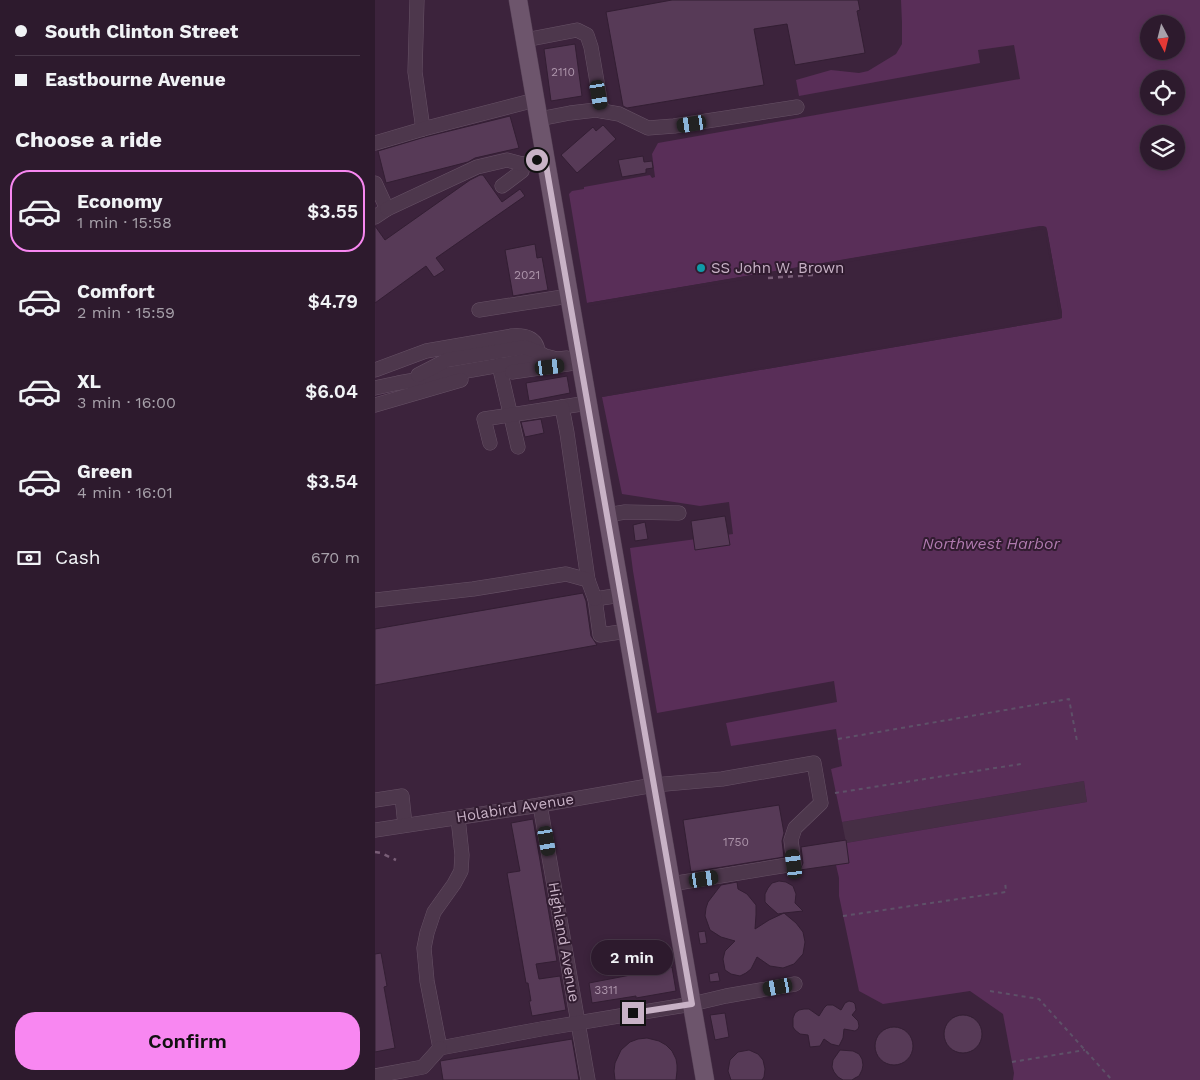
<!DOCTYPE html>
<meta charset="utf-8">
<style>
body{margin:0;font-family:"Work Sans",sans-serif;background:#352335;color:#f1f3f6;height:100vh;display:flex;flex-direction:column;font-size:19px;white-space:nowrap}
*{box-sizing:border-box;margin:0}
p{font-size:16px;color:#a7a1aa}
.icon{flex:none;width:28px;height:28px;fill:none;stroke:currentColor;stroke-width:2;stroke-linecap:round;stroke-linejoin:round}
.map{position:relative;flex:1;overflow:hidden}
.drawer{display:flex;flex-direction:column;background:#2d1a2d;width:375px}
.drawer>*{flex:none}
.guide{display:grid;align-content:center;height:110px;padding:0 15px;background:#2d1a2d}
.needle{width:32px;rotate:173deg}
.controls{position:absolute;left:765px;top:15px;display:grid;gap:10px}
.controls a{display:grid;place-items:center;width:45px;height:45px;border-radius:50%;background:#2d1a2d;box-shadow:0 2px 8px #0003,0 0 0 1px #483849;font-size:25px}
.end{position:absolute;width:22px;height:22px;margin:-11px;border:6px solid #c8b2c6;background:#111;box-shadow:0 0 0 2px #111}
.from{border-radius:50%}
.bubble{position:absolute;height:35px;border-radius:18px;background:#2d1a2d;box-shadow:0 2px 8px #0003,0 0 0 1px #483849;font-size:16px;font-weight:600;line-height:35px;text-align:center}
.car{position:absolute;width:15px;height:30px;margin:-15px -8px;border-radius:6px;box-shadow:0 0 4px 1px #0007;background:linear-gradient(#222 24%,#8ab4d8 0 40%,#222 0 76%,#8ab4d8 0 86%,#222 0)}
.guide b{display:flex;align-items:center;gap:18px;height:48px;font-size:19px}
.guide b+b{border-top:1px solid #483849}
.guide i{width:12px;height:12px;background:#f1f3f6}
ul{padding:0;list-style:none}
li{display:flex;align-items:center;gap:15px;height:82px;margin:0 10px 8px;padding:0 5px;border:2px solid transparent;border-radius:20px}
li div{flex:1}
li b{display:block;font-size:19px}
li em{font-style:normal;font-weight:600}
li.active{border-color:#f887f1}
li>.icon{width:45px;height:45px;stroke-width:1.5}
h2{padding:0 15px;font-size:22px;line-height:60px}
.pay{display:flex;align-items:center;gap:12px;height:55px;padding:0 15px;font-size:19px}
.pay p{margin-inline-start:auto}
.action{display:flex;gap:10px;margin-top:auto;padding:10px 15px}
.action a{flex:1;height:58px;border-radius:20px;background:#f887f1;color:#111;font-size:20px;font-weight:600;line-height:58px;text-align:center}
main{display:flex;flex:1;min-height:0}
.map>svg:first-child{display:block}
.airport{fill:#462e45}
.water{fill:#592e58;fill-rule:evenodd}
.pier{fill:#3c233c}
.building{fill:#573a57;stroke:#331e33}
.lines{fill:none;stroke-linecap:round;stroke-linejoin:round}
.minor-casing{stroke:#675266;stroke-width:15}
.major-casing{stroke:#554055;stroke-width:19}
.path{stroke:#5e5168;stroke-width:2;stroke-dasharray:4 4;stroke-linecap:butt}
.minor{stroke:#4d374c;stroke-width:14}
.major{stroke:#6d556c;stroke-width:18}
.rail{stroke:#795e77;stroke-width:2.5;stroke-dasharray:5 5;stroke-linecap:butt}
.route{stroke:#c8b2c6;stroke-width:6}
.culture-dot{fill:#0f9aa8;stroke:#311c30;stroke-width:2}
.labels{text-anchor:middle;stroke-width:4;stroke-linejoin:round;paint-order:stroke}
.number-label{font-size:12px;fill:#ac94aa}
.poi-label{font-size:15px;fill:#c8b2c6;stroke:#311c30;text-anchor:start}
.street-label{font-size:15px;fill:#c8b2c6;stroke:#311c30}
.water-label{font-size:16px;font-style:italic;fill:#b07aaf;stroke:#311c30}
</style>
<main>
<section class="drawer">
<div class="guide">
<b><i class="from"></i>South Clinton Street</b>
<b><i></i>Eastbourne Avenue</b>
</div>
<h2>Choose a ride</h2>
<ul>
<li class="active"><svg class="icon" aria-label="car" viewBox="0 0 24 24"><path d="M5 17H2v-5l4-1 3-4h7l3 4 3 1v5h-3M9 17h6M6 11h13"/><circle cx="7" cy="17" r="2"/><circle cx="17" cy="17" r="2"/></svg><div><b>Economy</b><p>1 min · 15:58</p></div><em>$3.55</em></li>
<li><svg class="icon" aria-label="car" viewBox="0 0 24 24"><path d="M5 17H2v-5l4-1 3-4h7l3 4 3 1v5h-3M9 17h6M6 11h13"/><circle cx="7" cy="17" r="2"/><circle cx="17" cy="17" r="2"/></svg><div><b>Comfort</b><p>2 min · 15:59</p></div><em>$4.79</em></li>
<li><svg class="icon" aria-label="car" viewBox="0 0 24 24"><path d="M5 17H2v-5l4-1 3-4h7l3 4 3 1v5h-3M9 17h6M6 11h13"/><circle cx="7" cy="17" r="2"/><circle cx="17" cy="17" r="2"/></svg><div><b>XL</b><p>3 min · 16:00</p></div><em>$6.04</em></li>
<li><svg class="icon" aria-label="car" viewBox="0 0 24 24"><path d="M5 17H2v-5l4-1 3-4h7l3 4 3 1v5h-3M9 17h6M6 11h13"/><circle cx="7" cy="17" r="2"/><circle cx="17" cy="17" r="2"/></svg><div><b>Green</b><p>4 min · 16:01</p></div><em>$3.54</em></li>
</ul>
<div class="pay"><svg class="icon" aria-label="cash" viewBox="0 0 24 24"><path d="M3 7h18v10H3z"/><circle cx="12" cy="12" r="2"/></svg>Cash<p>670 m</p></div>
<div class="action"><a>Confirm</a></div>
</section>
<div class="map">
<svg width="825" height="1080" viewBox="0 0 825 1080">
<rect width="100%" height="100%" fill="#3c233c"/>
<path class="airport" d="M709 781 712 802 471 843 467 822Z"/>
<path class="water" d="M526 0H825V1080H638L639 1073 628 1014 595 991 508 1004 484 991 464 896V878L461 865 471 843 712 802 709 781 467 822 456 769 467 766 461 729 356 746 351 723 462 702 459 681 282 713 258 571 255 548 358 534 354 502 325 506 247 494 227 397 684 319 687 317V313L672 230 671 227 668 226 212 303 194 194 197 191 209 189V187L275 175 277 178 280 177 277 154 283 143 645 79 639 45 603 50 605 63 424 96 421 80 456 70 484 73 493 71 521 54 527 44V23ZM774 24H801V51H774ZM774 79H801V106H774ZM774 134H801V161H774Z"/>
<path class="pier" d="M665 226 671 227 672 230 687 313V318L684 319 227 397V395L683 317 684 316V313L670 231 668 229 213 306 212 303Z"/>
<g class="building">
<path d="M297 0H483L485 10 482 11 490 53 420 65 412 24 379 29 389 85 252 108 248 106 231 12Z"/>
<path d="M200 44 207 96 176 101 169 49Z"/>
<path d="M135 116 144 148 100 158 93 162 11 183 3 151 50 137Z"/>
<path d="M228 125 241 139 202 173 186 155 218 127 221 131Z"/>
<path d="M268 156 269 162 277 161 278 168 271 169V173L247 177 243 160Z"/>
<path d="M105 175H108L127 202 145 189 150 196 61 258 70 270 59 277 51 266 0 303V226L10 240 95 180Z"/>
<path d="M160 244 162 258 167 257 173 290 138 296 130 250Z"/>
<path d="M192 376 195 393 154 401 151 383Z"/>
<path d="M166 419 169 433 150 437 146 422Z"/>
<path d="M350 516 355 545 320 550 316 521Z"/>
<path d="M270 522 273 539 260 541 258 525Z"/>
<path d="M208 593 211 601 216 636 222 645 0 685V629Z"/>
<path d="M404 805 409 833 407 841 409 857 316 872 308 820Z"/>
<path d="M158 819 182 961 161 964 164 979 185 976 191 1010 157 1016 154 1001H156L153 983H151L132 873 145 871 136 823Z"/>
<path d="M471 840 474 863 425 870 428 863 426 847Z"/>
<path d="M404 881 411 882 418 886 421 894 420 903 428 911 409 913 421 923 428 932 430 942 428 954 419 964 408 968 395 966 382 957 376 969 371 973 365 976 356 974 350 970 348 959 350 951 360 941 346 937 335 930 330 916 331 908 333 902 346 885 362 882 363 889 372 894 381 905V915L380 929 394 920 409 913 403 914 395 907 390 902V894L393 888 397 883Z"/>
<path d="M330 931 332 943 325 944 323 932Z"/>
<path d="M6 953 12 986 9 987 20 1048 0 1052V954Z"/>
<path d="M297 967 301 991 261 998V996L217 1003 214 983Z"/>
<path d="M343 972 345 981 335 982 334 974Z"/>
<path d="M474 1001 478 1002 480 1004 481 1010 477 1015 483 1021 484 1026 483 1029 480 1031 469 1029 468 1038 464 1046 456 1044 449 1039 445 1046 435 1047 433 1035 425 1034 420 1030 418 1027V1018L420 1013 424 1010 429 1009H434L444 1016 449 1008 452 1005H458L466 1010 470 1003Z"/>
<path d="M350 1013 354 1037 340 1040 335 1015Z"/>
<circle cx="588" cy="1034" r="19"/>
<circle cx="519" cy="1046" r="19"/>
<path d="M272 1038 284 1041 291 1045 297 1051 301 1059 302 1065V1071L301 1080H240L239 1071 240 1063 246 1050 255 1042 263 1039Z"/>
<path d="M197 1039 204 1080H68L65 1061Z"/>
<path d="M374 1050 383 1054 388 1060 390 1069 389 1077 387 1080H356L353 1071 355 1060 363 1052Z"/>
<path d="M465 1050 478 1051 484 1054 487 1059 488 1065 487 1070 484 1076 480 1078 477 1080H468L463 1077 459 1072 457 1067 458 1060Z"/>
</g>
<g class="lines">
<defs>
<g id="minor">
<path d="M42 0 40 72 48 129"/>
<path d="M150 40 202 30 212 35 216 47 227 111"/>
<path d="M164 119 195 113 221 110 244 114 273 128 299 126 422 107"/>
<path d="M0 143 48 129 160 100"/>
<path d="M0 183 12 209 0 217"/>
<path d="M127 186 147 171V164"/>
<path d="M12 209 102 167 132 160 147 164 170 159"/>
<path d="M104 310 194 296"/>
<path d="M124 365 143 447"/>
<path d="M0 370 51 351 137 336C149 335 162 337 163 352L160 357 155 360 23 383 0 388"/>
<path d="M137 372 206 362"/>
<path d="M43 375 72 360 150 347 163 352 170 356 182 359 192 358"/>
<path d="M0 405 86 380"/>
<path d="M187 407 213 403"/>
<path d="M115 443 109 419 187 407 192 433 213 580"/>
<path d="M232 515 250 512 304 513"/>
<path d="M246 595 220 599 225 635 252 631"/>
<path d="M0 600 98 589 191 574 213 580 220 599"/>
<path d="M0 800 27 796 30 825"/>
<path d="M165 805 213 1080"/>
<path d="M83 818 87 855 86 871 79 884 59 912 52 933 49 948 52 981 65 1048 166 1029 317 1004 351 996 420 984"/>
<path d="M0 830 165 805 279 785 347 779 439 763 446 803 420 828 416 840 419 864 296 884"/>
<path d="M0 1076 48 1067 65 1048"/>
</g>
<path id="major" d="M143 0 330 1080"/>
</defs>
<use href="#minor" class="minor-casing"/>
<use href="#major" class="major-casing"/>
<g class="path">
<path d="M463 739 694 699 702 741"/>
<path d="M460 793 646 764"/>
<path d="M468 916 631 892 630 881"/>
<path d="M615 991 664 999 737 1080"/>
<path d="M637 1062 710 1050"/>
</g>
<use href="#minor" class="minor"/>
<use href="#major" class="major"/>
<g class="rail">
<path d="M393 278 438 275"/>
<path d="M0 852 6 853 21 860"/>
</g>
</g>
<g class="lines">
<path class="route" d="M162 160 170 159 317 1004 258 1013"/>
</g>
<circle class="culture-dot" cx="326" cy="268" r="5"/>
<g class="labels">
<g class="number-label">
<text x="188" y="76">2110</text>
<text x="152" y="279">2021</text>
<text x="361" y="846">1750</text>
<text x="231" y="994">3311</text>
</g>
<g class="poi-label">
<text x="336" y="273">SS John W. Brown</text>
</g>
<g class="street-label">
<text transform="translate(140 808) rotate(-9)" y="5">Holabird Avenue</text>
<text transform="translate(189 942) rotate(80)" y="5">Highland Avenue</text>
</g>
<g class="water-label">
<text x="616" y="549">Northwest Harbor</text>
</g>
</g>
</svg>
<div class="controls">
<a><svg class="needle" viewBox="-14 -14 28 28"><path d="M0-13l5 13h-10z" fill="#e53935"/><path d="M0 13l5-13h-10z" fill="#a7a1aa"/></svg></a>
<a><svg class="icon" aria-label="locate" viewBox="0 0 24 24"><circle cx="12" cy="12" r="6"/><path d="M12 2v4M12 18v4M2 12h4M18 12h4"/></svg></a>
<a><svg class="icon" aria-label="layers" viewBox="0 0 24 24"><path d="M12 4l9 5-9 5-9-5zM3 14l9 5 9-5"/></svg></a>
</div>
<i class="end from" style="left:162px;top:160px"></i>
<i class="end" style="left:258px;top:1013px"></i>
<div class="bubble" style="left:216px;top:940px;width:82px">2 min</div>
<i class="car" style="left:224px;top:95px;rotate:170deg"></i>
<i class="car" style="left:317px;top:124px;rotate:261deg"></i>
<i class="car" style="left:175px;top:367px;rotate:83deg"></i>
<i class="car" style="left:172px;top:841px;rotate:170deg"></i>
<i class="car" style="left:419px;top:864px;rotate:353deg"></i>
<i class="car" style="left:329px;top:879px;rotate:81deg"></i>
<i class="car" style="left:403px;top:987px;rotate:260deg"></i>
</div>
</main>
